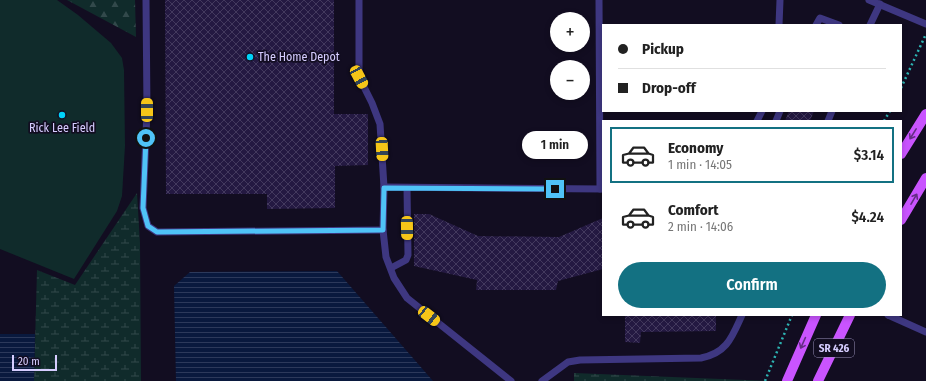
<!DOCTYPE html>
<meta charset="utf-8">
<style>
body{margin:0;font-family:"Fira Sans Condensed",sans-serif;background:#f6f6f6;color:#222;height:100vh;display:flex;flex-direction:column;font-size:15px;white-space:nowrap}
*{box-sizing:border-box;margin:0}
p{font-size:13px;color:#767676}
.icon{flex:none;width:22px;height:22px;fill:none;stroke:currentColor;stroke-width:2;stroke-linecap:round;stroke-linejoin:round}
.map{position:relative;flex:1;overflow:hidden}
.panel{position:absolute;left:602px;top:120px;width:300px;height:196px;display:flex;flex-direction:column;background:#fff;border-radius:0px;box-shadow:0 2px 6px #0003}
.panel>*{flex:none}
.guide{position:absolute;left:602px;top:24px;width:300px;height:88px;border-radius:0px;box-shadow:0 2px 6px #0003;display:grid;align-content:center;height:88px;padding:0 16px;background:#fff}
.fabs{position:absolute;left:550px;top:12px;display:grid;gap:8px}
.fabs a{display:grid;place-items:center;width:40px;height:40px;border-radius:50%;background:#fff;box-shadow:0 2px 6px #0003;font-size:20px}
.scale{position:absolute;left:12px;bottom:10px;width:45px;box-sizing:border-box;padding-left:4px;border:2px solid #d6cdff;border-top:0;font-size:11px;line-height:14px;white-space:nowrap;color:#d6cdff;-webkit-text-stroke:3px #120d21;paint-order:stroke}
.end{position:absolute;width:18px;height:18px;margin:-9px;border:5px solid #4fc3f7;background:#111;box-shadow:0 0 0 2px #111}
.from{border-radius:50%}
.bubble{position:absolute;height:28px;border-radius:14px;background:#fff;box-shadow:0 2px 6px #0003;font-size:13px;font-weight:600;line-height:28px;text-align:center}
.car{position:absolute;width:12px;height:24px;margin:-12px -6px;border-radius:5px;box-shadow:0 0 3px 1px #0007;background:linear-gradient(#f5c518 24%,#345 0 40%,#f5c518 0 76%,#345 0 86%,#f5c518 0)}
.guide b{display:flex;align-items:center;gap:14px;height:38px;font-size:15px}
.guide b+b{border-top:1px solid #e0e0e0}
.guide i{width:10px;height:10px;background:#222}
ul{padding:7px 0 0;list-style:none}
li{display:flex;align-items:center;gap:12px;height:56px;margin:0 8px 6px;padding:0 8px;border:2px solid transparent;border-radius:0px}
li div{flex:1}
li b{display:block;font-size:15px}
li em{font-style:normal;font-weight:600}
li.selected{border-color:#137182}
li>.icon{width:36px;height:36px;stroke-width:1.5}
.primary-button{display:flex;gap:8px;margin-top:auto;padding:8px 16px}
.primary-button a{flex:1;height:46px;border-radius:24px;background:#137182;color:#fff;font-size:16px;font-weight:600;line-height:46px;text-align:center}
.map>svg:first-child{display:block}
.green{fill:#102b2b}
.forest{fill:url(#forest-firs)}
.wetland{fill:url(#wetland-marsh)}
.water{fill:url(#water-rules)}
.building{fill:url(#building-cross-hatch)}
.lines{fill:none;stroke-linecap:round;stroke-linejoin:round}
.path{stroke:#2db4b3;stroke-width:2.5;stroke-dasharray:2 3;stroke-linecap:butt}
.lane{stroke:#3e3781;stroke-width:7}
.primary{stroke:#c954ff;stroke-width:10}
.oneway{stroke:#642d85}
.route{stroke:#4fc3f7;stroke-width:5}
.poi-dot{fill:#00d1f8;stroke:#120d21;stroke-width:1.5}
.labels{text-anchor:middle;stroke-width:3.5;stroke-linejoin:round;paint-order:stroke}
.shield{fill:#120d21;stroke:#9b93bc;stroke-width:1}
.shield-label{font-size:11px;font-weight:bold;fill:#d6cdff}
.poi-label{font-size:12px;fill:#d6cdff;stroke:#120d21;text-anchor:start}
</style>
<div class="map">
<svg width="926" height="381" viewBox="0 0 926 381">
<defs>
<pattern id="forest-firs" width="22" height="20" patternUnits="userSpaceOnUse"><rect width="22" height="20" fill="#102b2b"/><path d="M5 1l3.5 6h-7zM16 11l3.5 6h-7z" fill="#32494b"/></pattern>
<pattern id="wetland-marsh" width="20" height="14" patternUnits="userSpaceOnUse"><rect width="20" height="14" fill="#102b2b"/><path d="M1 5h8M5 5V1M11 12h8M15 12V8" fill="none" stroke="#32494b"/></pattern>
<pattern id="water-rules" width="6" height="5" patternUnits="userSpaceOnUse"><rect width="6" height="5" fill="#09193e"/><path d="M0 2.5h6" fill="none" stroke="#2c395b"/></pattern>
<pattern id="building-cross-hatch" width="8" height="8" patternUnits="userSpaceOnUse"><rect width="8" height="8" fill="#241942"/><path d="M0 0l8 8M0 8l8-8" fill="none" stroke="#43395e"/></pattern>
</defs>
<rect width="100%" height="100%" fill="#120d21"/>
<path class="green" d="M0 0H57L78 15 111 43 122 58 124 70 125 146 122 196 117 211 74 279 0 249Z"/>
<path class="forest" d="M67 0H135L136 37Z"/>
<g class="wetland">
<path d="M137 193 140 243 141 381H34L37 270 75 285Z"/>
<path d="M574 373 770 381H574Z"/>
</g>
<g class="water">
<path d="M337 271 433 381H176L174 286 190 272Z"/>
<path d="M0 334H35L34 381H0Z"/>
</g>
<g class="building">
<path d="M165 0H334V114H368V165L335 166V208L267 209V194H166Z"/>
<path d="M789 111H814L810 121H785Z"/>
<path d="M414 214H429L478 236 559 237 603 218V269L558 281 556 290H476L477 280 414 266Z"/>
<path d="M625 315H716V331L641 332 640 343 625 342Z"/>
</g>
<g class="lines">
<g class="path">
<path d="M901 88 926 34"/>
<path d="M884 121 890 111"/>
<path d="M765 381 792 315"/>
</g>
<g class="lane">
<path d="M146 0 147 110 143 208 148 226 157 232 383 230"/>
<path d="M359 0V77L372 103 380 124 384 187 383 230 386 257 394 278 407 298 511 381"/>
<path d="M599 0 600 189"/>
<path d="M869 0 926 24"/>
<path d="M779 25 780 0"/>
<path d="M816 25 820 18 839 25"/>
<path d="M870 25 880 4"/>
<path d="M757 121 762 111"/>
<path d="M776 121 780 111"/>
<path d="M828 121 832 111"/>
<path d="M384 187 603 189"/>
<path d="M391 268 406 260 408 255 407 188"/>
<path d="M888 315 926 332"/>
<path d="M542 381 568 362 580 360 701 358C727 353 732 337 742 315"/>
</g>
<g class="primary">
<path d="M901 154 926 114"/>
<path d="M901 220 926 178"/>
<path d="M787 381 816 315"/>
<path d="M818 381 850 315"/>
</g>
</g>
<defs><path id="oneway-shaft" d="M-6 0H5M1.5-3L5.5 0L1.5 3" fill="none" stroke-width="1.6" stroke-linecap="round" stroke-linejoin="round"/></defs>
<g class="oneway">
<use href="#oneway-shaft" transform="translate(913 134) rotate(122)"/>
<use href="#oneway-shaft" transform="translate(914 199) rotate(-60)"/>
<use href="#oneway-shaft" transform="translate(803 343) rotate(114)"/>
</g>
<g class="lines">
<path class="route" d="M146 138 143 208 148 226 157 232 383 230 384 188 555 189"/>
</g>
<g class="poi-dot">
<circle cx="250" cy="57" r="4"/>
<circle cx="62" cy="115" r="4"/>
</g>
<g class="labels">
<rect class="shield" x="814" y="339" width="40" height="18" rx="3"/>
<g class="shield-label">
<text x="834" y="352">SR 426</text>
</g>
<g class="poi-label">
<text x="258" y="61">The Home Depot</text>
<text x="62" y="132" text-anchor="middle">Rick Lee Field</text>
</g>
</g>
</svg>
<div class="fabs">
<a>+</a>
<a>−</a>
</div>
<div class="scale">20 m</div>
<i class="end from" style="left:146px;top:138px"></i>
<i class="end" style="left:555px;top:189px"></i>
<div class="bubble" style="left:522px;top:131px;width:66px">1 min</div>
<i class="car" style="left:359px;top:77px;rotate:152deg"></i>
<i class="car" style="left:147px;top:110px;rotate:0deg"></i>
<i class="car" style="left:382px;top:149px;rotate:177deg"></i>
<i class="car" style="left:407px;top:228px;rotate:179deg"></i>
<i class="car" style="left:429px;top:316px;rotate:128deg"></i>
<div class="guide">
<b><i class="from"></i>Pickup</b>
<b><i></i>Drop-off</b>
</div>
<section class="panel">
<ul>
<li class="selected"><svg class="icon" aria-label="car" viewBox="0 0 24 24"><path d="M5 17H2v-5l4-1 3-4h7l3 4 3 1v5h-3M9 17h6M6 11h13"/><circle cx="7" cy="17" r="2"/><circle cx="17" cy="17" r="2"/></svg><div><b>Economy</b><p>1 min · 14:05</p></div><em>$3.14</em></li>
<li><svg class="icon" aria-label="car" viewBox="0 0 24 24"><path d="M5 17H2v-5l4-1 3-4h7l3 4 3 1v5h-3M9 17h6M6 11h13"/><circle cx="7" cy="17" r="2"/><circle cx="17" cy="17" r="2"/></svg><div><b>Comfort</b><p>2 min · 14:06</p></div><em>$4.24</em></li>
</ul>
<div class="primary-button"><a>Confirm</a></div>
</section>
</div>
